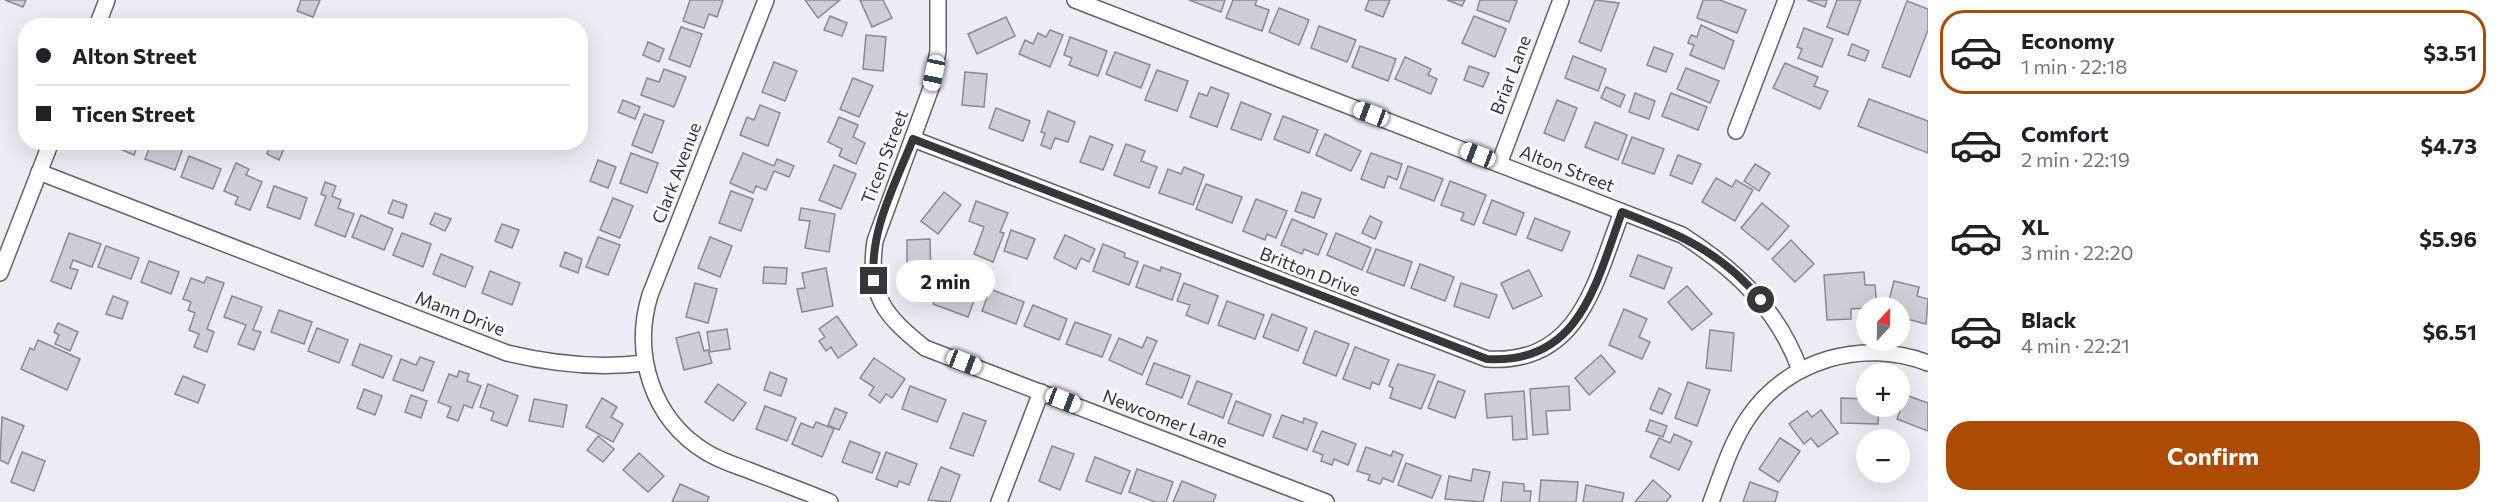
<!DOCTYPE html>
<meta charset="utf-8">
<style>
body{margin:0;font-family:Commissioner,sans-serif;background:#f6f6f6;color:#202124;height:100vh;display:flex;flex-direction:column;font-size:22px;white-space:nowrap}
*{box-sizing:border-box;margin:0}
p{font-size:20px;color:#757577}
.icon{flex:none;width:33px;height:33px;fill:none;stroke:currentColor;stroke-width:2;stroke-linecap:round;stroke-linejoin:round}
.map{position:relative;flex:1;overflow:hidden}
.details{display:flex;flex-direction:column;background:#fff;width:570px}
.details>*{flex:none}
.guide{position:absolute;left:18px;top:18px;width:570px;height:132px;border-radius:24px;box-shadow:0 6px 24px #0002;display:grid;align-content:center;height:132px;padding:0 18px;background:#fff}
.needle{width:39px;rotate:22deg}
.buttons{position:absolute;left:1856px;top:297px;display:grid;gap:12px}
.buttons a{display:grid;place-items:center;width:54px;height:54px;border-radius:50%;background:#fff;box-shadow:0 6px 24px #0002;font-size:30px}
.end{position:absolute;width:27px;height:27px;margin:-14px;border:8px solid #373639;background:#fff;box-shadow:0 0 0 3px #fff}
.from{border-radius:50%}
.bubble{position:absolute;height:42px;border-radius:21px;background:#fff;box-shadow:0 6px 24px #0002;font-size:20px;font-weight:700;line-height:42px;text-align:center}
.car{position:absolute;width:18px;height:36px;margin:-18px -9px;border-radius:8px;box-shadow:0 0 4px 2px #0007;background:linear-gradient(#fff 24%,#345 0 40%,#fff 0 76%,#345 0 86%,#fff 0)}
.guide b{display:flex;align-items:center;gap:21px;height:57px;font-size:22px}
.guide b+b{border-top:2px solid #e0e0e0}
.guide i{width:15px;height:15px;background:#202124}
ul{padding:10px 0 0;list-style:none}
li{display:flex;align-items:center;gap:18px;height:84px;margin:0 12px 9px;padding:0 6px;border:3px solid transparent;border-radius:24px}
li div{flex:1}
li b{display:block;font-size:22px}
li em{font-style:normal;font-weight:700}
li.active{border-color:#ac4c04}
li>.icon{width:54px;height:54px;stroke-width:1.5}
.action{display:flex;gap:12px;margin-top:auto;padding:12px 18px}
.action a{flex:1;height:69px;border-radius:24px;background:#ac4c04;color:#fff;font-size:24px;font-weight:700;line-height:69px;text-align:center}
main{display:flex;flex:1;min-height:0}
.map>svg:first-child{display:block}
.building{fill:#cfcdd5;stroke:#8c8991;stroke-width:1.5}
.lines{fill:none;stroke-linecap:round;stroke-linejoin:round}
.street-casing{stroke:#646268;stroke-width:18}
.street{stroke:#fff;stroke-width:15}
.route{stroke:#373639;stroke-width:8}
.labels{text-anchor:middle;stroke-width:6;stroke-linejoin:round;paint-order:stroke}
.street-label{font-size:18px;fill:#373639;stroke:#faf8ff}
</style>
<main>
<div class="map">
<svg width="1928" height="502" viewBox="0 0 1928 502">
<rect width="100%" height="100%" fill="#edebf3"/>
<g class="building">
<path d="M5 0H26L23 7Z"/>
<path d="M301 0H320L313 17 297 11Z"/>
<path d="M690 0H723L717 17 709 14 704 28 683 21Z"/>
<path d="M805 0H840L818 18Z"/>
<path d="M860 0H883L892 18 872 27Z"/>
<path d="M1189 0H1225L1221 12Z"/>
<path d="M1233 0H1257L1255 5 1269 10 1262 31 1226 18Z"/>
<path d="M1369 0H1390L1383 17 1365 10Z"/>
<path d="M1447 0H1465L1462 6Z"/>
<path d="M1480 0H1514L1517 1 1509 22 1477 10Z"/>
<path d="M1595 0 1619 3 1601 51 1579 42Z"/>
<path d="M1703 0H1720L1746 10 1737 33 1697 18Z"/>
<path d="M1807 0H1827L1825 7Z"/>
<path d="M1837 0H1861L1848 35 1827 27Z"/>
<path d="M1907 1 1928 9V30L1910 77 1882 67Z"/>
<path d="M1279 8 1309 20 1299 45 1269 32Z"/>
<path d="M830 16 847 23 842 36 824 30Z"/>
<path d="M1474 16 1506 29 1495 57 1462 43Z"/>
<path d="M1006 17 1015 36 977 54 968 34Z"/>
<path d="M1701 25 1734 41 1724 69 1690 55 1694 45 1688 43 1691 35 1697 37Z"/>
<path d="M1319 26 1356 40 1347 62 1311 48Z"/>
<path d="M681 27 702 34 690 67 669 59Z"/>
<path d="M1804 28 1833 39 1822 67 1798 58 1802 49 1797 47Z"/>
<path d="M1050 30 1063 35 1050 67 1019 54 1025 40 1033 44 1038 33 1046 37Z"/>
<path d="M866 35 886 37 883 71 863 69Z"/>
<path d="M1070 37 1107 51 1098 76 1069 65 1072 58 1064 55Z"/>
<path d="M648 42 664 49 659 62 643 55Z"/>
<path d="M1852 44 1869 51 1865 61 1848 55Z"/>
<path d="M1360 46 1396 59 1388 81 1352 67Z"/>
<path d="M1654 47 1673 54 1666 72 1647 65Z"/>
<path d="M1115 52 1150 65 1141 88 1106 74Z"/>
<path d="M1573 56 1606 69 1598 91 1565 78Z"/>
<path d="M1405 57 1431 69 1428 75 1437 79 1431 94 1395 79Z"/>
<path d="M774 62 797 71 785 101 762 92Z"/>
<path d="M1785 63 1818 77 1814 86 1828 91 1820 109 1773 88Z"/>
<path d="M1469 66 1489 73 1483 87 1464 80Z"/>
<path d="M1686 68 1719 81 1710 103 1677 89Z"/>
<path d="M664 69 686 77 674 107 641 95 647 78 659 82Z"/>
<path d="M1157 70 1188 81 1177 111 1145 100Z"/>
<path d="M965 72 987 74 984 107 962 105Z"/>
<path d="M853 78 873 86 859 117 840 109Z"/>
<path d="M1211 87 1229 94 1217 127 1190 117 1199 93 1207 96Z"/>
<path d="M1606 87 1625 95 1620 107 1601 98Z"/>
<path d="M1635 93 1655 101 1649 119 1629 112Z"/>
<path d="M1671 93 1707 107 1698 130 1662 116Z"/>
<path d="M1869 99 1928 121V153L1858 126Z"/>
<path d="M623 100 640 107 635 119 618 112Z"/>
<path d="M1557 100 1577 108 1564 141 1544 133Z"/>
<path d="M1241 102 1271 114 1261 140 1231 129Z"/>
<path d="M760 105 780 113 768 146 740 135 747 117 754 120Z"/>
<path d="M996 108 1030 121 1023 141 989 128Z"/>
<path d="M1048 111 1075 122 1068 142 1055 138 1051 149 1041 145 1045 133 1041 132Z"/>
<path d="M644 114 664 121 652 153 632 145Z"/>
<path d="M1283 116 1318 130 1309 153 1274 139Z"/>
<path d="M839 117 858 125 853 137 865 143 856 164 839 156 842 149 828 142Z"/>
<path d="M1595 122 1627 135 1618 160 1585 147Z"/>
<path d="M1325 134 1361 151 1351 171 1316 155Z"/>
<path d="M1090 136 1113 145 1103 170 1080 162Z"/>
<path d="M1632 137 1664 149 1654 174 1622 163Z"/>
<path d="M104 142H139L134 155Z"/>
<path d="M152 142H169L183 148 175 170 145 159Z"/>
<path d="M272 142 286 144 279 160 267 154Z"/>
<path d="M1126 144 1145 151 1141 161 1157 167 1149 188 1114 175Z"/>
<path d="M631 153 658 163 647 193 620 183Z"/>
<path d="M743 153 774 166 777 159 794 166 789 177 774 171 766 190 756 186 753 193 730 183Z"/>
<path d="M1371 153 1402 164 1397 180 1388 176 1384 188 1361 179Z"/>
<path d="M1678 155 1701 164 1692 184 1670 175Z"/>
<path d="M189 156 221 169 213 189 181 177Z"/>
<path d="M598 160 616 167 608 188 590 181Z"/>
<path d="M236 163 249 169 246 175 262 182 250 210 235 204 238 197 224 191Z"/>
<path d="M1755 164 1770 173 1759 191 1744 181Z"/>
<path d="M834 165 856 174 841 209 819 200Z"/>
<path d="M1408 166 1443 179 1434 201 1400 188Z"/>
<path d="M1184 167 1204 175 1193 205 1159 193 1168 169 1181 174Z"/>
<path d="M1716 178 1732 187 1736 180 1753 190 1735 221 1702 202Z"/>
<path d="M1450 181 1486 195 1474 225 1461 220 1464 213 1441 205Z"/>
<path d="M325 182 336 186 332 196 341 200 338 208 354 214 345 237 315 225 326 196 321 194Z"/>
<path d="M1206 184 1242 197 1232 223 1196 209Z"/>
<path d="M274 186 307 198 300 219 267 207Z"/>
<path d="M731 191 753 199 741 231 719 223Z"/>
<path d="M944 192 961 205 938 234 921 221Z"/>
<path d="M1302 192 1321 199 1314 218 1295 211Z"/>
<path d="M613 198 633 206 620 238 600 230Z"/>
<path d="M1256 199 1287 211 1276 238 1267 234 1265 240 1243 231Z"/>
<path d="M393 200 407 205 403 218 388 213Z"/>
<path d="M1492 200 1524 213 1516 235 1483 223Z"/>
<path d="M976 201 1008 213 1000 232 1004 233 993 262 974 254 984 227 969 221Z"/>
<path d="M1762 203 1789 226 1768 250 1741 228Z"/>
<path d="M801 208 835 214 829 252 805 248 810 221 799 220Z"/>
<path d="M435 213 451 219 445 231 430 224Z"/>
<path d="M361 215 393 229 384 250 352 237Z"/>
<path d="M1370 216 1382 222 1375 239 1362 233Z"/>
<path d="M1535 218 1570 232 1562 251 1527 238Z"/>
<path d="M1292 219 1327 234 1318 255 1304 249 1302 254 1281 245Z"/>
<path d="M502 224 519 230 512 248 495 241Z"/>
<path d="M1011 230 1035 239 1027 259 1004 251Z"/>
<path d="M69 233 101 244 92 267 73 260 70 268 78 270 71 289 51 281Z"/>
<path d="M402 233 431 244 423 267 393 255Z"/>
<path d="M1336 233 1371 248 1362 270 1327 255Z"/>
<path d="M1065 235 1095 249 1089 262 1081 258 1076 269 1054 258Z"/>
<path d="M598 237 620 245 608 275 586 267Z"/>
<path d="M710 237 732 246 720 277 698 268Z"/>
<path d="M930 239 931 277H907V240Z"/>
<path d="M1791 240 1814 264 1795 282 1772 259Z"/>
<path d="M1103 244 1125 253 1124 257 1138 262 1129 285 1093 271Z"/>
<path d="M106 246 139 258 131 279 98 267Z"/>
<path d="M1376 249 1412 262 1404 286 1367 272Z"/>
<path d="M565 252 582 259 578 273 560 266Z"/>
<path d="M441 254 473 267 465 287 433 274Z"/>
<path d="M1638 255 1672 268 1664 289 1630 276Z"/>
<path d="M149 261 179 272 171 294 141 282Z"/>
<path d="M1420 264 1454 277 1445 301 1411 288Z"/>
<path d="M1144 265 1160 271 1161 267 1181 274 1172 300 1136 287Z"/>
<path d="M764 267 787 268 786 284 763 283Z"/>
<path d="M826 268 833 306 802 312 797 289 805 288 802 273Z"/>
<path d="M1529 270 1542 296 1513 309 1501 283Z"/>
<path d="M490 271 520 283 512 305 482 293Z"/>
<path d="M1864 272 1865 285H1875L1877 307 1851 309V319L1827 320 1824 275Z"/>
<path d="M207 277 224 283 207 329 214 332 207 352 194 347 199 334 189 330 195 313 188 310 191 302 183 299 191 278 204 283Z"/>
<path d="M1894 281 1919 287 1917 296 1928 299 1926 324 1899 317V308H1887Z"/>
<path d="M941 282 976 295 968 317 933 304Z"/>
<path d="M695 283 717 289 708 323 686 317Z"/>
<path d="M1184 283 1218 296 1208 324 1186 315 1190 305 1177 301Z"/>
<path d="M1461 283 1497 295 1489 318 1454 306Z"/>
<path d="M1687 286 1712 314 1692 330 1668 302Z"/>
<path d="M990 289 1024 302 1016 324 982 311Z"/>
<path d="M113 296 128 302 122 319 106 314Z"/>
<path d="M232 296 262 307 253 330 261 332 254 350 238 344 246 325 224 317Z"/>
<path d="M1227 301 1264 315 1255 339 1218 325Z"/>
<path d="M1033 305 1067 319 1059 340 1024 326Z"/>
<path d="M1624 309 1647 319 1639 337 1650 342 1642 359 1609 345Z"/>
<path d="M279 310 312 322 304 344 271 332Z"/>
<path d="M1272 314 1307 328 1298 351 1263 337Z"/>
<path d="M837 316 857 345 838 358 831 347 826 351 819 341 825 337 819 329Z"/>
<path d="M1075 322 1111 335 1102 357 1066 344Z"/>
<path d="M58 323 78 332 70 351 55 344 59 335 54 332Z"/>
<path d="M317 328 348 340 339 363 308 351Z"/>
<path d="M727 329 730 349 710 352 707 332Z"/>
<path d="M1710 330 1734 333 1731 371 1706 368Z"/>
<path d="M1315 331 1349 344 1336 376 1303 363Z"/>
<path d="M699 332 704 351 708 350 712 363 684 370 676 338Z"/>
<path d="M1147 337 1157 341 1142 375 1109 360 1119 338 1142 348Z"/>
<path d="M38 340 80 359 67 390 21 369 30 348 34 350Z"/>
<path d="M360 344 392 356 383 378 352 365Z"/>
<path d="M1355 347 1389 360 1379 385 1372 382 1370 389 1343 379Z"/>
<path d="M1601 355 1615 372 1589 395 1575 378Z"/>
<path d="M420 357 434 362 423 391 393 380 401 359 416 365Z"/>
<path d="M874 358 905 379 892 398 886 394 880 403 869 395 874 387 860 378Z"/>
<path d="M1154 363 1190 376 1182 398 1146 384Z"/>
<path d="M1398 364 1435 375 1421 409 1390 398 1393 388 1389 386Z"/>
<path d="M459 371 469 374 467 381 481 386 472 408 464 405 458 421 447 417 451 407 438 402 449 374 457 377Z"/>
<path d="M770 372 787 379 781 396 764 390Z"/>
<path d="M183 376 205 385 198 403 175 394Z"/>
<path d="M1197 381 1232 394 1223 418 1188 404Z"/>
<path d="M1438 381 1465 391 1455 418 1428 408Z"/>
<path d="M1688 382 1710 390 1697 426 1675 418Z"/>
<path d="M488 384 518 396 507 426 491 420 494 412 480 407Z"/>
<path d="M718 384 746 403 733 421 705 402Z"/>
<path d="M910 386 946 400 937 422 902 409Z"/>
<path d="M1569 386 1570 410 1546 411 1548 434 1533 435 1530 389Z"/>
<path d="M1659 388 1671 394 1662 414 1650 409Z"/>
<path d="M364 389 382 396 375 415 357 408Z"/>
<path d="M1524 391 1527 439 1513 440 1512 416 1487 418 1485 394Z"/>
<path d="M411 395 427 401 421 418 405 412Z"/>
<path d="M1906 395 1928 403V431L1897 419Z"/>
<path d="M602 398 617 407 611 417 623 424 613 442 586 427Z"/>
<path d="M1841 398 1866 399V406H1879L1878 424 1841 423Z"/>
<path d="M534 399 567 405 563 427 529 421Z"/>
<path d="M1236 401 1271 415 1263 436 1228 423Z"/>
<path d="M765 406 796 418 787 441 756 429Z"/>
<path d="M835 408 847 413 839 430 828 425Z"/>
<path d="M1821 410 1838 433 1818 447 1811 438 1804 444 1789 424 1807 411 1812 417Z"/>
<path d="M963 413 986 421 973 456 950 448Z"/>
<path d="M1282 415 1303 423 1304 418 1317 423 1307 450 1273 437Z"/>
<path d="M2 417 24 426 8 464 0 460Z"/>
<path d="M1650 420 1667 426 1663 437 1646 431Z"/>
<path d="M816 422 834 429 822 457 792 444 801 423 813 428Z"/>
<path d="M1322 431 1356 444 1348 465 1334 459 1332 465 1321 461 1323 455 1313 451Z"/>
<path d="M1674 434 1692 442 1679 470 1650 457 1659 438 1670 443Z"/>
<path d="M598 436 614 449 603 462 587 450Z"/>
<path d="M1780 438 1800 451 1779 482 1759 469Z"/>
<path d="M850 441 880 453 872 473 842 462Z"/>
<path d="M1052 446 1074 454 1060 490 1039 481Z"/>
<path d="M1366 447 1391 456 1393 451 1403 455 1393 482 1383 478 1380 484 1368 480 1370 475 1357 471Z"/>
<path d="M22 452 45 461 34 491 11 482Z"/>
<path d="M886 452 917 464 909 485 899 481 897 487 876 479Z"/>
<path d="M639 453 664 476 648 492 623 470Z"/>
<path d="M1095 457 1130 471 1121 494 1086 481Z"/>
<path d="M1406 463 1441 476 1432 498 1398 485Z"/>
<path d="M941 467 960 475 950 502 928 500Z"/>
<path d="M1137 469 1173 482 1166 502H1155L1129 492Z"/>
<path d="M1473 469 1490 472 1483 502 1445 499 1449 476 1471 481Z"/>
<path d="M1541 480 1578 482 1576 502H1539Z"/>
<path d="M1653 480 1671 496 1666 502H1635Z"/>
<path d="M1182 481 1216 495 1213 502H1173Z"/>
<path d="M1503 482 1524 484V491H1531L1530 502H1501Z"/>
<path d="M1750 482 1778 492 1775 502H1743Z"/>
<path d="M680 484 709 497 707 502H672Z"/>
<path d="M1586 485 1624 493 1622 502H1583Z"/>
</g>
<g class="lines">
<defs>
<g id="street">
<path d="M766 0 650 295C632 354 652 419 706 452 719 460 734 465 748 470 776 481 803 491 830 502"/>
<path d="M938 0V51L931 88 875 241C867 296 885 316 925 348L1326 502"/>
<path d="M1075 0 1682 235C1735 269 1778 309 1800 370"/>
<path d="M97 26 107 0"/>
<path d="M1736 131 1786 0"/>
<path d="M913 139 1487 359C1580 365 1595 282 1622 212"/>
<path d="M1499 164 1561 0"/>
<path d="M39 172 507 353C553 364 597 369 645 363"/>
<path d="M0 273 51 142"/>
<path d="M999 502 1041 392"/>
<path d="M1711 502C1722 473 1731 443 1748 418 1787 359 1864 338 1928 363"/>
</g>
</defs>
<use href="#street" class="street-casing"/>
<use href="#street" class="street"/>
</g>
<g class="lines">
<path class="route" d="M874 281C869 231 895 185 913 139L1487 359C1580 365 1596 283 1622 212 1677 233 1723 253 1761 300"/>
</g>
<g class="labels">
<g class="street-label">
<text transform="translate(1511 75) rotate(-69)" y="6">Briar Lane</text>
<text transform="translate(885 157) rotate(-69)" y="6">Ticen Street</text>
<text transform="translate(1567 169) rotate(21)" y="6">Alton Street</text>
<text transform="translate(677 173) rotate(-69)" y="6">Clark Avenue</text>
<text transform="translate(1310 272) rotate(21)" y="6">Britton Drive</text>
<text transform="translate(460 314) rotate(21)" y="6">Mann Drive</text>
<text transform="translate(1165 419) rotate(21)" y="6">Newcomer Lane</text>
</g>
</g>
</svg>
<div class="buttons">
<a><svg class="needle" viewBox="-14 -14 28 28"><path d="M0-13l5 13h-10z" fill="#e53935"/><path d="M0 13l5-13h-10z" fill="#757577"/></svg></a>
<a>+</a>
<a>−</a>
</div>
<i class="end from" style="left:1761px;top:300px"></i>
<i class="end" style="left:874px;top:281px"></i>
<div class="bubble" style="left:896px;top:260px;width:99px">2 min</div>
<i class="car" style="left:934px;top:73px;rotate:192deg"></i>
<i class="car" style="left:1371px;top:114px;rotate:291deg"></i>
<i class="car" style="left:1478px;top:155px;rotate:291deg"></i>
<i class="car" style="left:964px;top:362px;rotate:111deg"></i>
<i class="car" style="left:1063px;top:400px;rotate:111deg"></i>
<div class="guide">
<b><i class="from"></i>Alton Street</b>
<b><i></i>Ticen Street</b>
</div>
</div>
<section class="details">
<ul>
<li class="active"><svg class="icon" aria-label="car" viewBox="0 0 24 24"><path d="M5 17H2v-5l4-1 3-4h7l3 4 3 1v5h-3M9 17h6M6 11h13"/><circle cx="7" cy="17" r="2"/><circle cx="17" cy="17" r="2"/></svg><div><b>Economy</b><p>1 min · 22:18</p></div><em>$3.51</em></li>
<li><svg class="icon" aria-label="car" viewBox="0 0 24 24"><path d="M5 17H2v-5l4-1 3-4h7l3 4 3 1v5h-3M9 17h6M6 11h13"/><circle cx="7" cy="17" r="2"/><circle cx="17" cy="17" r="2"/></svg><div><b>Comfort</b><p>2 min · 22:19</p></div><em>$4.73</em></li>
<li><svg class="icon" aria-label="car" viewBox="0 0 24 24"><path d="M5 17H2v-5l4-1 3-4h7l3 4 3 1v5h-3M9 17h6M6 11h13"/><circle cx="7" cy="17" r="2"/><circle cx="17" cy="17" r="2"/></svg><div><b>XL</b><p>3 min · 22:20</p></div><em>$5.96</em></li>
<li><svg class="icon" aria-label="car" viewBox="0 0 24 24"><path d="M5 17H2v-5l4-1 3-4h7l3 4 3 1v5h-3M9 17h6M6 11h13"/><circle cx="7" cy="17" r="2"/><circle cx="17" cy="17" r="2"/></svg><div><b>Black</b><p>4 min · 22:21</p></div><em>$6.51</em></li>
</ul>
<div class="action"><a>Confirm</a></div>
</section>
</main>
